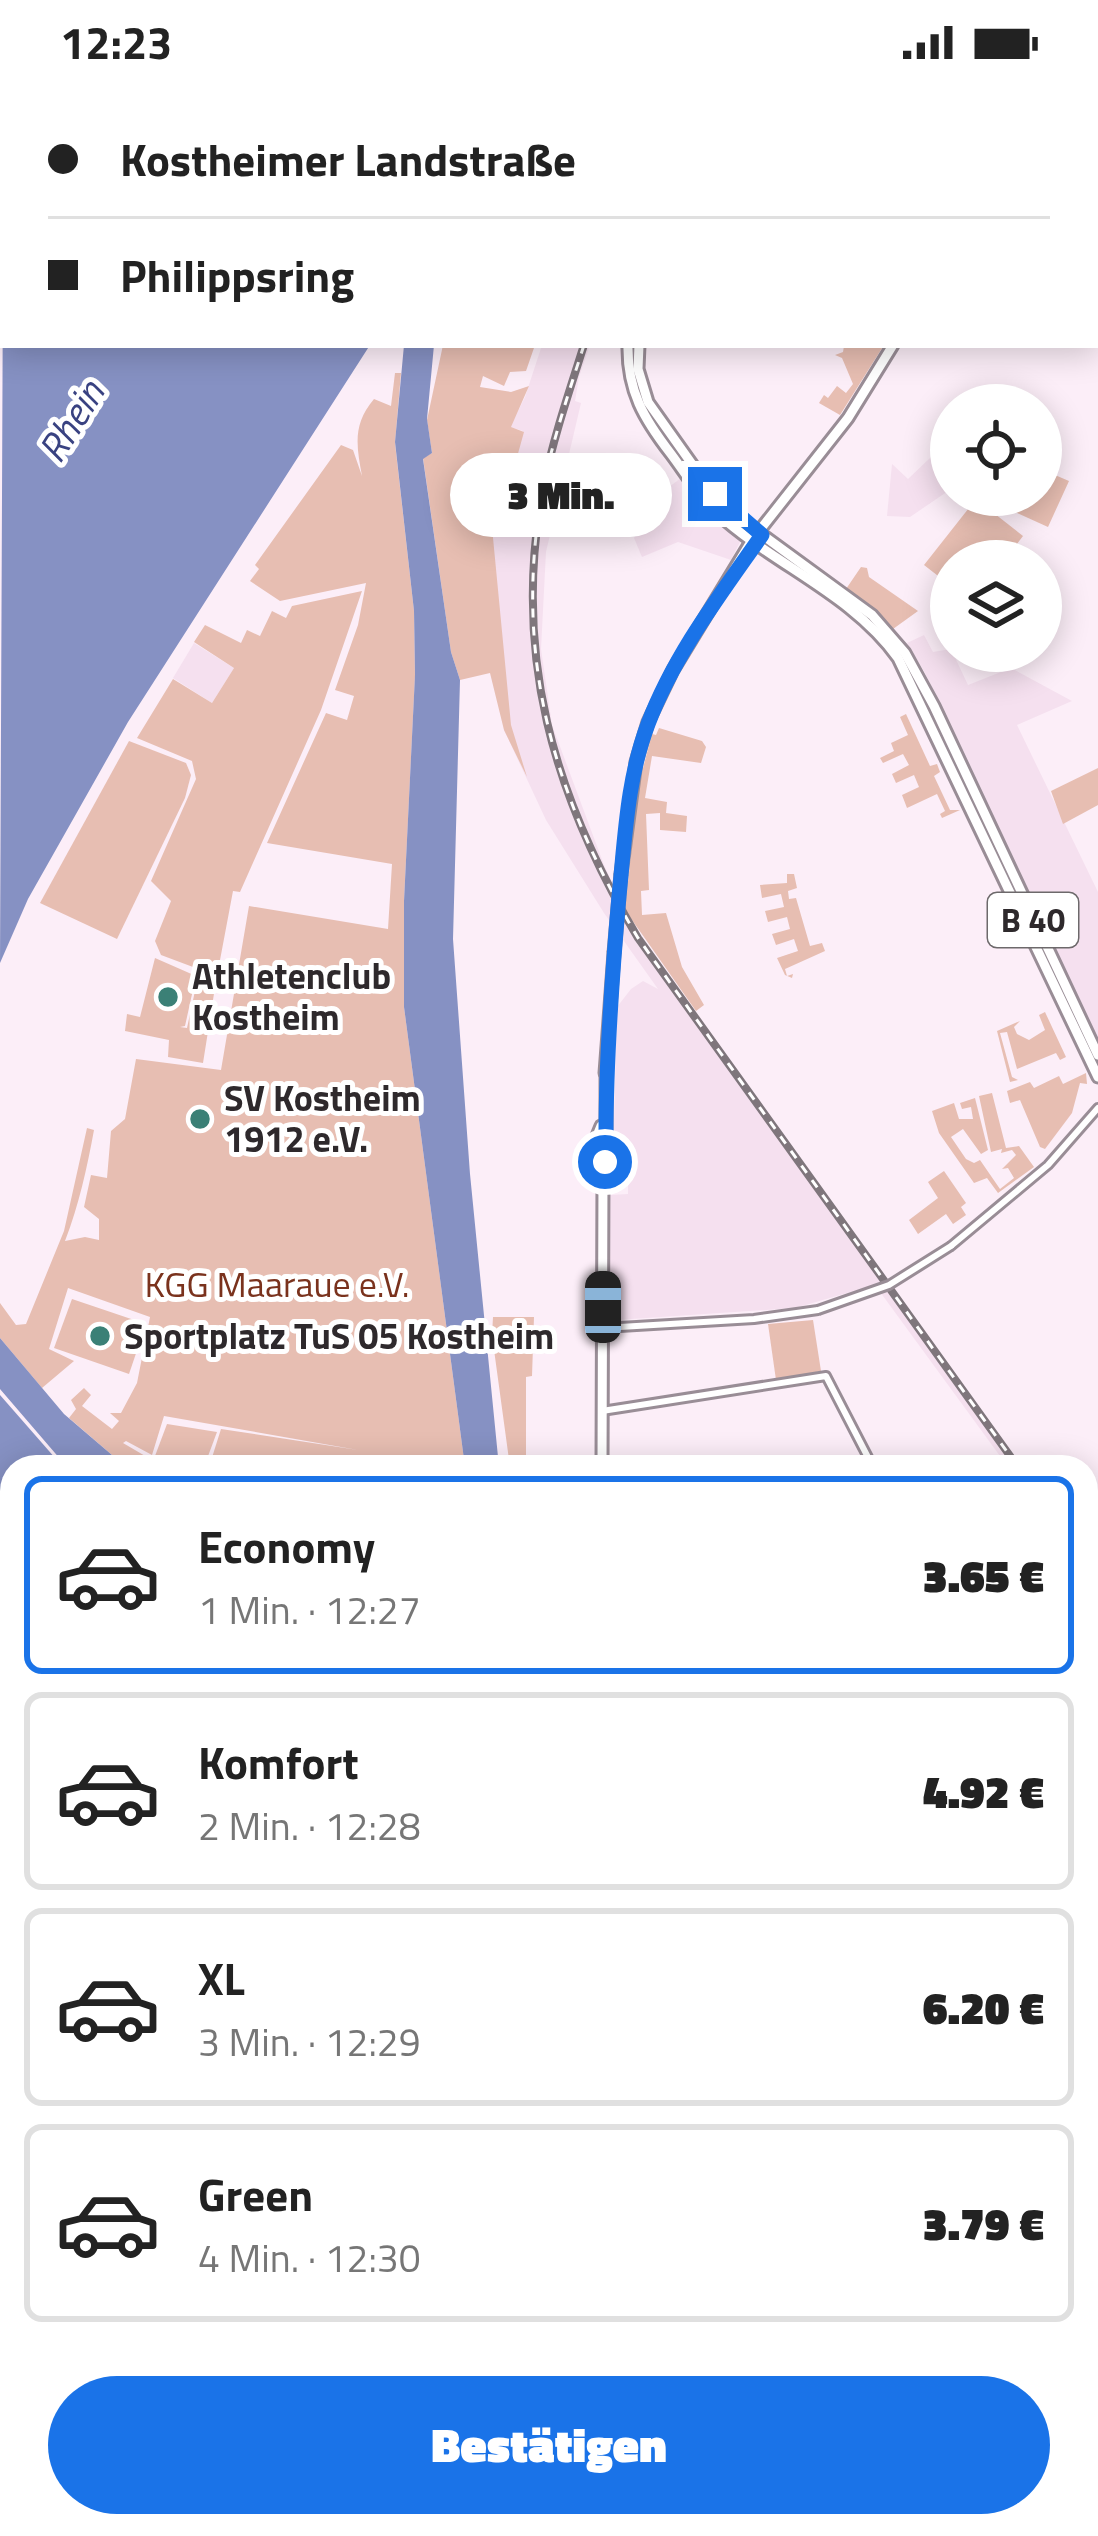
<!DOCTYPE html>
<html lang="de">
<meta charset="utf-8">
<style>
body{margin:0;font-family:"Titillium Web",sans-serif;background:#f6f6f6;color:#222;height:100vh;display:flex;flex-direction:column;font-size:45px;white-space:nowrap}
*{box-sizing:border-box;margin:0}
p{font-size:39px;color:#767676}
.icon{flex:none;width:66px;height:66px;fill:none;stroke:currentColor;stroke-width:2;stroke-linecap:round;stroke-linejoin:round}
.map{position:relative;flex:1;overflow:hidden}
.side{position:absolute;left:0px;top:1371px;width:1098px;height:1083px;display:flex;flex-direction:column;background:#fff;border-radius:36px 36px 0 0;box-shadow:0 6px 30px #0003}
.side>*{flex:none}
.guide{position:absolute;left:0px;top:0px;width:1098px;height:264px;box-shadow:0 6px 30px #0003;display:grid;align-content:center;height:264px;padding:0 48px;background:#fff}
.tools{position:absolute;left:930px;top:300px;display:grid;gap:24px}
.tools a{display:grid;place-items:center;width:132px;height:132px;border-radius:50%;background:#fff;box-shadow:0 6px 30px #0003;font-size:60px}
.end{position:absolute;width:54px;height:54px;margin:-27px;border:15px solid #1a73e8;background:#fff;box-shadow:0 0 0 6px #fff}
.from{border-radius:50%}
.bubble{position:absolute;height:84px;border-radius:42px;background:#fff;box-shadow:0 6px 30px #0003;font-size:39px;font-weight:800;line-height:84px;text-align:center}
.car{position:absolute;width:36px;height:72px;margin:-36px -18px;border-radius:15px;box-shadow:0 0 9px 3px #0007;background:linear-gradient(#222 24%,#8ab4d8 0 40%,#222 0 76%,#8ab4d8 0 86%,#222 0)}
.guide b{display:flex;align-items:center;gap:42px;height:114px;font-size:45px}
.guide b+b{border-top:3px solid #e0e0e0}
.guide i{width:30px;height:30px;background:#222}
ul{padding:21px 0 0;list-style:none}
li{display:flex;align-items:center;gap:36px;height:198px;margin:0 24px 18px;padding:0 24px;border:6px solid #e0e0e0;border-radius:18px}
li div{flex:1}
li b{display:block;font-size:45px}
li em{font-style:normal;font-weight:800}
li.selected{border-color:#1a73e8}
li>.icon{width:108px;height:108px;stroke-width:1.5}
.action{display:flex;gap:24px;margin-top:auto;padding:24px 48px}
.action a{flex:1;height:138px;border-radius:72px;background:#1a73e8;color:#fff;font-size:48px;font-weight:800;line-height:138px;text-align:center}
.status{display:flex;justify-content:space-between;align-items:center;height:84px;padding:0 60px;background:#fff;direction:ltr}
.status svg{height:33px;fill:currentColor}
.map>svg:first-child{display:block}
.built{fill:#f5e0ef}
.green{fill:#e7beb2}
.water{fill:#8691c3}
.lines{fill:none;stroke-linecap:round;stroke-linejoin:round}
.tertiary-casing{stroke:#998d96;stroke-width:12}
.secondary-casing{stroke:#998d96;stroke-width:14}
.primary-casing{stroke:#998d96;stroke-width:15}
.tertiary{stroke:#fff;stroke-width:6}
.secondary{stroke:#fff;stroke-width:8}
.primary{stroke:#fff;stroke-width:9}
.rail-casing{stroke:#7f767c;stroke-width:8}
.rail{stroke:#fff;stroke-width:3;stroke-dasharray:9;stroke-linecap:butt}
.tertiary-bridge-casing{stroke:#998d96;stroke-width:12;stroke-linecap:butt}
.primary-bridge-casing{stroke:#998d96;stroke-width:15;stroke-linecap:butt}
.tertiary-bridge{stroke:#fff;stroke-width:6}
.primary-bridge{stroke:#fff;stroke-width:9}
.route{stroke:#1a73e8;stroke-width:15}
.poi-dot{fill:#3b8076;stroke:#fff;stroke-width:4.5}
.labels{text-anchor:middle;stroke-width:10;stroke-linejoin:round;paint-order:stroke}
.shield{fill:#fff;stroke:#6d696b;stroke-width:3}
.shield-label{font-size:33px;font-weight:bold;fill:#2e292c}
.poi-label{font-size:36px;font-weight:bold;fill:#2e292c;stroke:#fff;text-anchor:start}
.park-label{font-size:36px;fill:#7a321d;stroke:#fff}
.water-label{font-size:39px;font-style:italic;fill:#394281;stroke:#fff}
</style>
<div class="status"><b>12:23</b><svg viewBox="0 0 49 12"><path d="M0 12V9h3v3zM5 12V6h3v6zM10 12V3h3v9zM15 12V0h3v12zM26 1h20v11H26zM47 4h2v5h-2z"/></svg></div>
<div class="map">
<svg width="1098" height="2452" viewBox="0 0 1098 2452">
<rect width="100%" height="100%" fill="#fceef8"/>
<g class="built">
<path d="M542 261H590L579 293 575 317 581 319 546 468 541 565 552 641 604 781 630 837 694 931 1021 1383H1008L875 1201 795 1224 617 1236 610 1231V1111L628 1110V1077L613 1076 617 923 631 905 643 897 658 905 604 829 546 736 504 646 491 432 506 429 507 409 523 347 510 343 525 313Z"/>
<path d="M951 354V405L910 433 887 432 892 380 908 395Z"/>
<path d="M681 394 713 434 741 456 731 476 678 458 642 473 634 454 657 412Z"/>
<path d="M924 551 933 568 951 565 968 601 1011 584 1072 617 1017 641 1098 808V955L925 589 907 559Z"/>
<path d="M194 559 234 584 212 619 173 594Z"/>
<path d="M1098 1710V1905L1086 1894V1722Z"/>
<path d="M12 1920V2154L0 2148V1922Z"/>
<path d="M3 2323 6 2334 12 2331V2442H342L354 2452H0V2324Z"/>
</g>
<g class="green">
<path d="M443 261H535L526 287 510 288 504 302 483 292 480 303 511 308 529 302 511 343 524 348 507 409 506 429 491 433 511 641 527 693 504 646 490 589 460 596 451 568 423 374 432 369 427 336Z"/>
<path d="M884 261 840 331 819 319 824 311 828 314 837 302 846 309 853 300 842 274 835 271 843 268 844 262Z"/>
<path d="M395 289H401L395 359 414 527 415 592 404 817V923L465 1383H209L221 1345 358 1366 164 1332 152 1371 126 1357 123 1359 164 1383H126L69 1334 76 1325 71 1316 84 1304 91 1311 82 1322 112 1345 119 1337 110 1329H121L137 1299 150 1233 68 1204 49 1265 74 1277 42 1304 0 1254V1219L16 1241 26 1240 64 1147 87 1044 94 1046C87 1084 79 1121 65 1157L85 1153 99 1156V1135L84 1123 91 1091 107 1094 111 1047 125 1035 136 975 221 986 249 822 388 845 392 780 267 759 326 629 347 636 354 612 335 606 358 541 366 499 280 517 250 497 259 485 255 481 341 361 353 366 362 392C356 360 353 340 374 315L391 322Z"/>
<path d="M1041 385 1069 397 1048 443 980 412 1041 411Z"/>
<path d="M976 415 1023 452 1004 477H951V502L924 481Z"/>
<path d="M861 483 867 484 869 493 918 527 893 545 846 505Z"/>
<path d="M362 507 321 626 240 808 233 807 217 892 161 871 155 857 171 817 151 797 196 695 192 677 137 654 173 595 212 619 234 584 194 558 205 541 241 559 247 546 260 552 272 527 286 534 292 522Z"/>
<path d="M906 630 930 682 937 680 940 688 934 692 950 726H960L942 734 940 730 945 727 937 710 907 724 902 711 919 703 914 691 896 699 892 690 909 681 903 670 883 679 880 674 894 667 891 659 908 651 900 633Z"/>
<path d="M659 644 702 657 706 663 701 679 652 672 645 714 667 718 666 729 687 732 686 748 660 746V729L646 730 649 806 641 807 642 831 666 829 682 883 704 921 696 927 625 826 638 703 652 650 656 651Z"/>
<path d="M129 657 186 679 191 691 185 714 117 855 40 819Z"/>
<path d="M1098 684V721L1063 740 1051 707Z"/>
<path d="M787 790H794L797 804 788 807 789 815 796 814 810 862 822 859 825 867 785 885 787 892 793 890 792 894 785 891 777 874 798 867 794 855 776 861 772 850 790 845 787 833 768 838 765 827 784 823 781 810 762 814 760 801 787 799Z"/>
<path d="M155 874 196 892 185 942 180 943 187 944 198 893 216 897 203 979 168 973 169 956 125 947 127 930 140 933Z"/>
<path d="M1045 928 1066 973 1060 976 1056 969 1017 985 1007 948 1000 949 1012 993 1018 996 1010 998 997 947 1020 937 1014 943 1017 950 1029 956 1045 946 1039 931Z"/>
<path d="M1086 989 1087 1000 1080 999 1072 1029 1045 1065 1040 1063 1020 1016 1010 1019 1007 1007 1030 998 1034 1004 1059 992 1063 1000Z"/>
<path d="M992 1009 1006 1064 1019 1062 1034 1083 998 1109 987 1094 974 1099 939 1049 932 1027 954 1019 959 1035H973L971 1023 962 1025 960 1019 975 1014 988 1066 981 1070 963 1045 951 1053 966 1075 974 1079 980 1076 1000 1105 1014 1094 1008 1084 1002 1085 1016 1071 1012 1066 1001 1069 1002 1065 991 1068 979 1012Z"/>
<path d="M944 1087 966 1119 961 1123 966 1131 953 1140 946 1130 918 1150 909 1136 938 1114 928 1098Z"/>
<path d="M72 1215 146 1240 129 1290 54 1264Z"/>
<path d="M493 1233H534L532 1292 526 1293V1383H510L492 1251Z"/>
<path d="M813 1236 821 1287 776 1296 768 1240Z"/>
<path d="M167 1340 217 1348 204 1383H170L155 1372Z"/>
<path d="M1086 1532 1098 1542V1653L1090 1662 1098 1674V1708L1086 1720Z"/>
<path d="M0 1643 12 1663V1788L7 1783V1772L0 1767Z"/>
</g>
<g class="water">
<path d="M3 180V261H370L128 638 28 815 0 879Z"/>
<path d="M404 261H434L427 335 432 369 423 375 451 568 460 596 453 855 470 1090 499 1383H465L404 923V817L415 591 414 527 395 358Z"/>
<path d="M0 1254 64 1330 126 1383H69L61 1376 0 1305Z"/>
<path d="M0 1311 63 1383H12V1452L0 1441Z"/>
<path d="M1086 2019 1098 2033V2452H1073L1071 2443 1086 2442Z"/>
</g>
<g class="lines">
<defs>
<g id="tertiary">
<path d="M951 1162 1048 1081 1098 1024"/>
<path d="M603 1244 754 1235 818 1226"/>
<path d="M602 1327 826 1292 873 1383"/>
<path d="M1086 1525 1098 1534"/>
</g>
<path id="secondary" d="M619 2452 631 2442"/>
<g id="primary">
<path d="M706 0 707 3"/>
<path d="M723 3 726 0"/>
<path d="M922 3V0"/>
<path d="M628 261C627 307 644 335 671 370 686 390 699 412 717 429 775 482 851 509 898 574L1098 993"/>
<path d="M639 261 638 285 648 318 704 397 738 433 872 531 905 569 934 622 1098 971"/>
<path d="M621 790 636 678 648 638 673 586 752 456 848 334 893 261"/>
<path d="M605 989 614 869"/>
<path d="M600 1079V1068L594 1059 601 1042"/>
<path d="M602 1383 603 1093 606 1069 612 1060 606 1051V984"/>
<path d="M723 2442 725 2452"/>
</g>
</defs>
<use href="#tertiary" class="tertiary-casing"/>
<use href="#secondary" class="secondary-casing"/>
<use href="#primary" class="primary-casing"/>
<use href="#tertiary" class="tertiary"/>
<use href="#secondary" class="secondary"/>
<use href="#primary" class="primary"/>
<defs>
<g id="rail">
<path d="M694 3 696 0"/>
<path d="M584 261C569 308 553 355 543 404 512 571 553 711 638 854L1018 1383"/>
<path d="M1086 1478 1098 1494"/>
<path d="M0 1607 12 1625"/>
<path d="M0 2239 12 2244"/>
<path d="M0 2351 12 2343"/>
<path d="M355 2442 370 2452"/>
<path d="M406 2442 416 2452"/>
<path d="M499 2442 504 2452"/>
</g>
</defs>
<use href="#rail" class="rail-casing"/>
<use href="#rail" class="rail"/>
<defs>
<path id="tertiary-bridge" d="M818 1226 889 1201 951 1162"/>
<path id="primary-bridge" d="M614 869 621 790"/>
</defs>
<use href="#tertiary-bridge" class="tertiary-bridge-casing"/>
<use href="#primary-bridge" class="primary-bridge-casing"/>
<use href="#tertiary-bridge" class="tertiary-bridge"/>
<use href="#primary-bridge" class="primary-bridge"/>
</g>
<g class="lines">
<path class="route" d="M605 1078V1069L612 1060 606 1051C606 971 612 892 619 812 625 754 627 695 648 640 674 571 720 511 762 451L715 410"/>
</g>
<g class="poi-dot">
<circle cx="168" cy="913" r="12"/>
<circle cx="200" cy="1035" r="12"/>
<circle cx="100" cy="1252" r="12"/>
</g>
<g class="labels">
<rect class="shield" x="988" y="809" width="90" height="54" rx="9"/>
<g class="shield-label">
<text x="1033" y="848">B 40</text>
</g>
<g class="poi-label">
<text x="192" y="905">Athletenclub<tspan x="192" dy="41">Kostheim</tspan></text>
<text x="224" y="1027">SV Kostheim<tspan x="224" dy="41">1912 e.V.</tspan></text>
<text x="124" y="1265">Sportplatz TuS 05 Kostheim</text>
</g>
<g class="park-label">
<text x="277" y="1213">KGG Maaraue e.V.</text>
</g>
<g class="water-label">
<text transform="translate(71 337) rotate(-58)" y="14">Rhein</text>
</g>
</g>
</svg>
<div class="tools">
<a><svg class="icon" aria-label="locate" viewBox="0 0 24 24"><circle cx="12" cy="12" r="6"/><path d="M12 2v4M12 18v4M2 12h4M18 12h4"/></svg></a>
<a><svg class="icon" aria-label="layers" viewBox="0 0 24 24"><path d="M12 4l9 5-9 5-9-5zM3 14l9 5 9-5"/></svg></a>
</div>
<i class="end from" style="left:605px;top:1078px"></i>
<i class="end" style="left:715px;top:410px"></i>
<div class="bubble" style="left:450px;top:369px;width:222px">3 Min.</div>
<i class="car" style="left:603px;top:1223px;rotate:0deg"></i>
<div class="guide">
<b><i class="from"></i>Kostheimer Landstraße</b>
<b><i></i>Philippsring</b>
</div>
<section class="side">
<ul>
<li class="selected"><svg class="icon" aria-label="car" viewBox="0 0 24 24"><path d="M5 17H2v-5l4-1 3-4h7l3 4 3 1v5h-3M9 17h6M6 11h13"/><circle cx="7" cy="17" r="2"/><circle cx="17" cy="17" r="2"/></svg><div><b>Economy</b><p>1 Min. · 12:27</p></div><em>3.65 €</em></li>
<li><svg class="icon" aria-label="car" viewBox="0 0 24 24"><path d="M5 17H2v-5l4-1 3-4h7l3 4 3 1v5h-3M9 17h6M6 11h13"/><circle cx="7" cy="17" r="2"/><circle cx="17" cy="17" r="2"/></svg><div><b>Komfort</b><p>2 Min. · 12:28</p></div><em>4.92 €</em></li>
<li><svg class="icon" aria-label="car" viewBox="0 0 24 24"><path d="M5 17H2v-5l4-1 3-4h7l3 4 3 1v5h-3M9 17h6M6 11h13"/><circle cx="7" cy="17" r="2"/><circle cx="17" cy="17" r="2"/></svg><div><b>XL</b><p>3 Min. · 12:29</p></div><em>6.20 €</em></li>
<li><svg class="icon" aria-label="car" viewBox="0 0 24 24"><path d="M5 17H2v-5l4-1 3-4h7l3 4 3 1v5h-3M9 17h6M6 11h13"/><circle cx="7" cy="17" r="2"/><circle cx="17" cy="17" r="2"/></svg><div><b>Green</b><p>4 Min. · 12:30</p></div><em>3.79 €</em></li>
</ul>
<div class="action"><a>Bestätigen</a></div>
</section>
</div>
